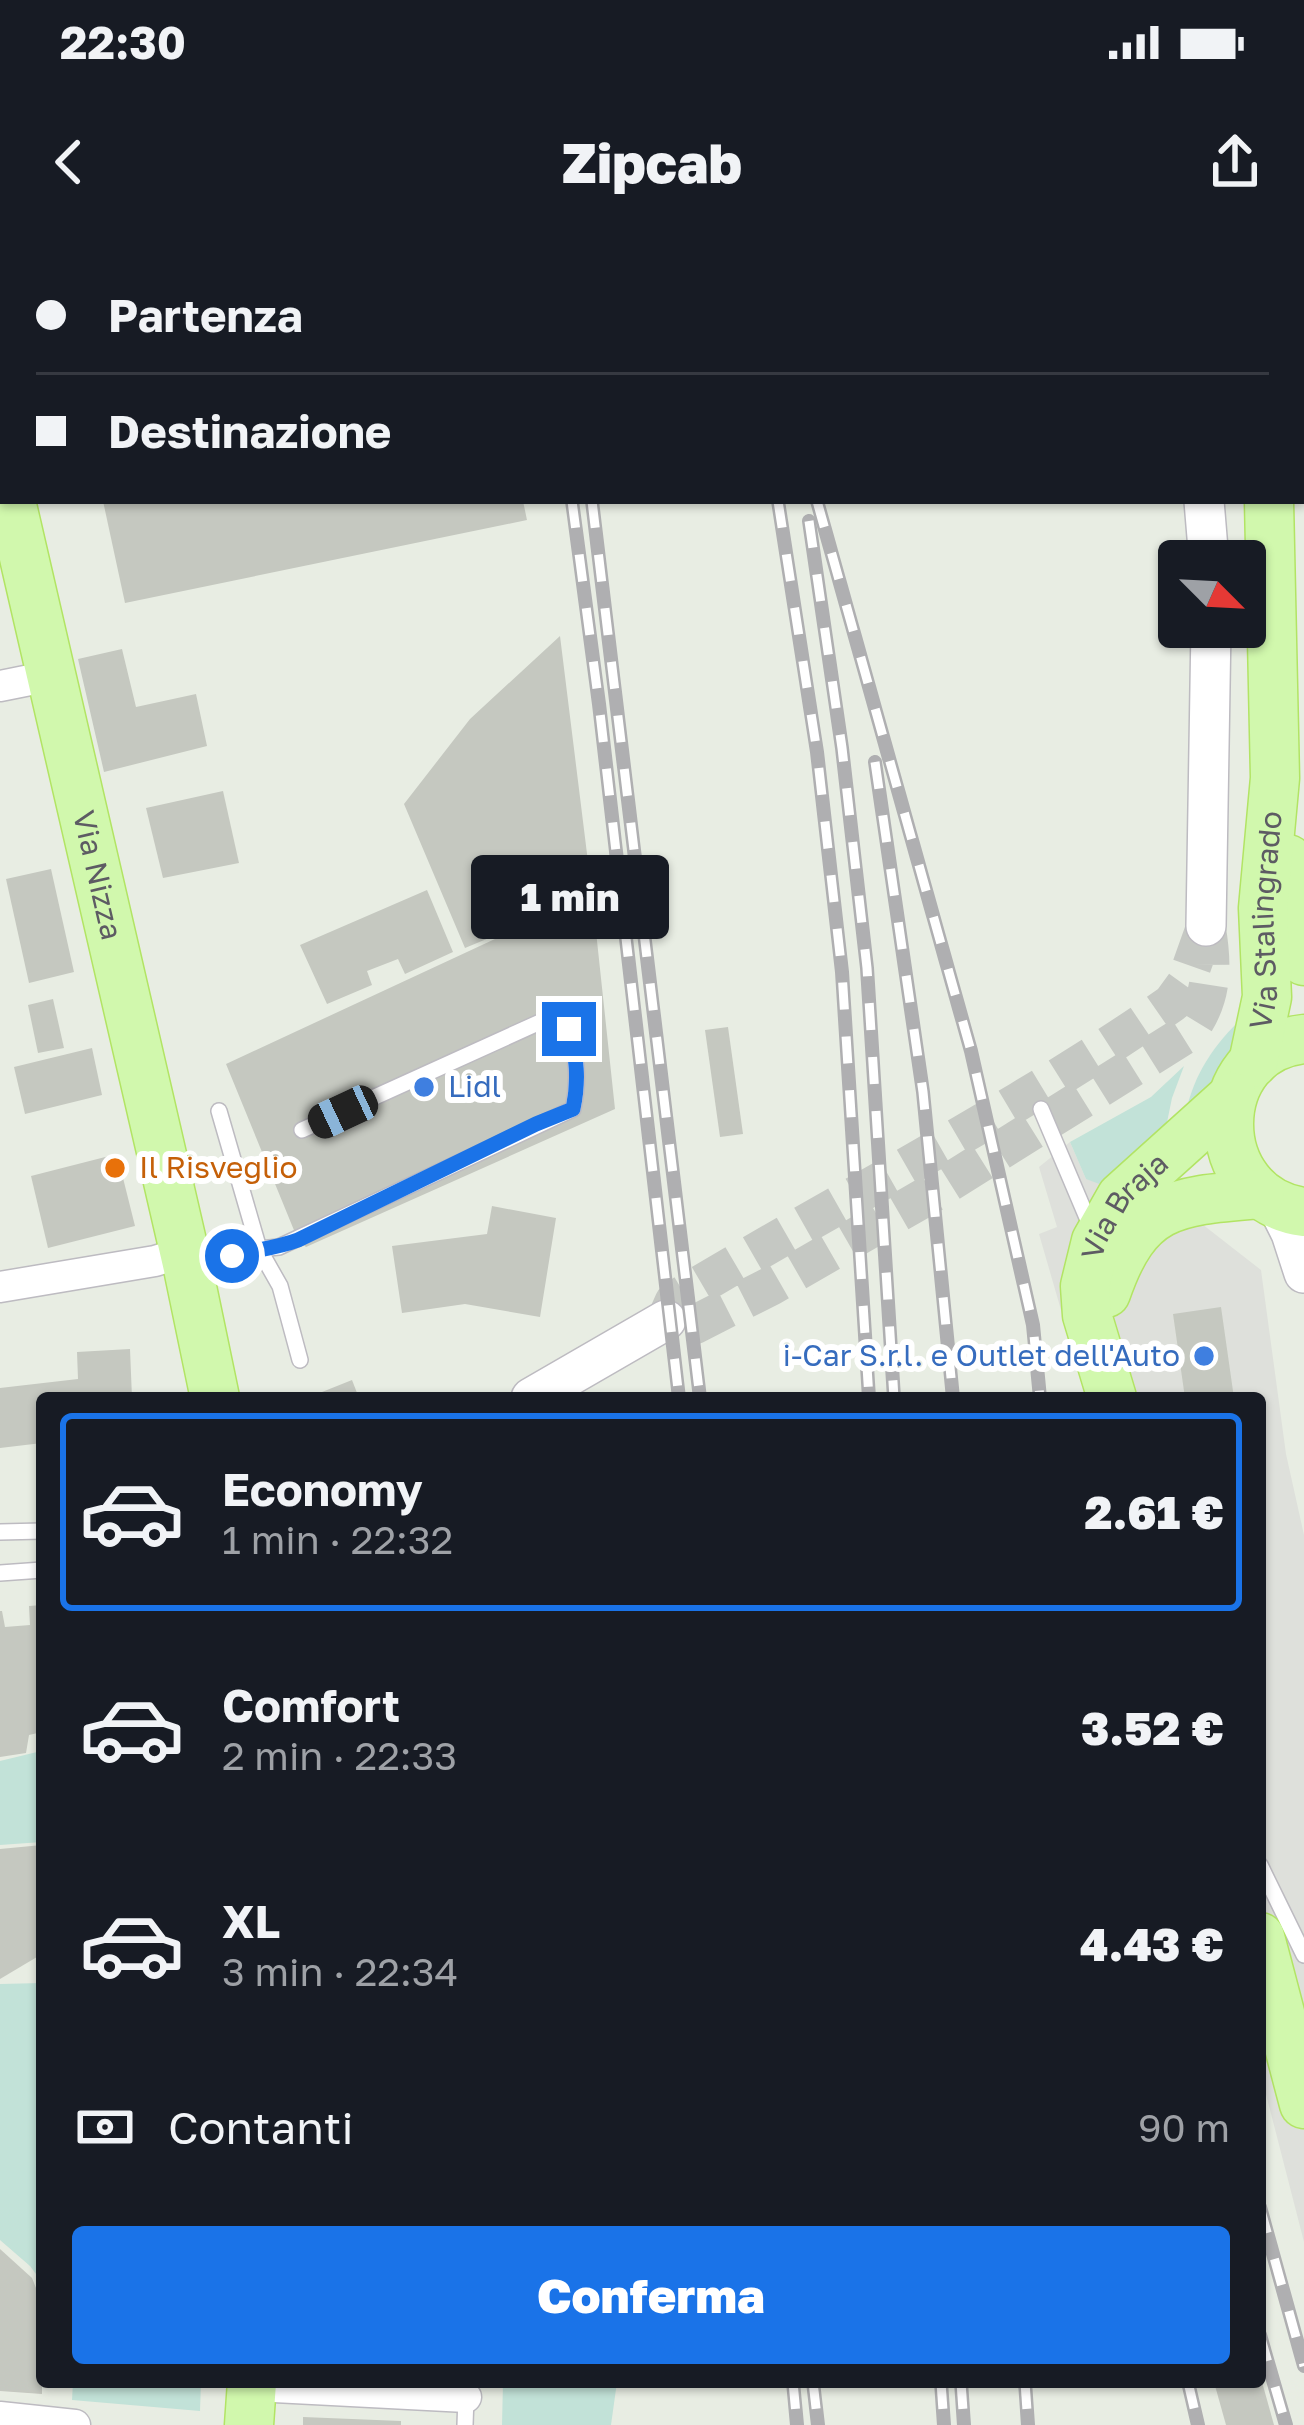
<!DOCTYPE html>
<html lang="it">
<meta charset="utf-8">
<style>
body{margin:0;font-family:"Golos Text",sans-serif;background:#20242c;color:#f1f3f6;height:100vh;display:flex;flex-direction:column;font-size:45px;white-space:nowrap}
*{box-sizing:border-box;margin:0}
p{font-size:39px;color:#9ea1a6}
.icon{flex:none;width:66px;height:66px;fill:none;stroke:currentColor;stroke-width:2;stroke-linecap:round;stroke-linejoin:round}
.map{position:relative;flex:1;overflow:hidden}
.sheet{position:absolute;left:36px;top:1152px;width:1230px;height:996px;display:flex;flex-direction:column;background:#171b24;border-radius:12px;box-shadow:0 3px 9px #0004}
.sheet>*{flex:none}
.hud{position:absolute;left:0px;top:0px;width:1305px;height:264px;box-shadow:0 3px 9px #0004;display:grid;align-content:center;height:264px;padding:0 36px;background:#171b24}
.needle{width:78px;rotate:114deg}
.tools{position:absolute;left:1158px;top:300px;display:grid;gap:24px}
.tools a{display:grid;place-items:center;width:108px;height:108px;border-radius:12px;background:#171b24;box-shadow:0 3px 9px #0004;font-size:60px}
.end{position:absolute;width:54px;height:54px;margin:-27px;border:15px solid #1a73e8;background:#fff;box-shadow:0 0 0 6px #fff}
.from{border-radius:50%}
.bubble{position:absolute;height:84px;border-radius:12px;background:#171b24;box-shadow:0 3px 9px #0004;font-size:39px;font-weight:800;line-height:84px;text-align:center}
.car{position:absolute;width:36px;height:72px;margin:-36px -18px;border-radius:15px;box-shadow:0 0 9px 3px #0007;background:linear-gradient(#222 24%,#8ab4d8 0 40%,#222 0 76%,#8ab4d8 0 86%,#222 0)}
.hud b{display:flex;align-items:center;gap:42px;height:114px;font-size:45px}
.hud b+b{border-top:3px solid #363941}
.hud i{width:30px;height:30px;background:#f1f3f6}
ul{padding:21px 0 0;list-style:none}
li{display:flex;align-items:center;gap:36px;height:198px;margin:0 24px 18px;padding:0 12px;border:6px solid transparent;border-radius:12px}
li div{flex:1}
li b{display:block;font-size:45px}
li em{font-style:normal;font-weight:800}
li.current{border-color:#1a73e8}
li>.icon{width:108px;height:108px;stroke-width:1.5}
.pay{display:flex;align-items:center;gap:30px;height:132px;padding:0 36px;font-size:45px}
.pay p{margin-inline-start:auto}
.action{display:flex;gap:24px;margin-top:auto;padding:24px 36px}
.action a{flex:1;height:138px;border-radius:12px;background:#1a73e8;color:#fff;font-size:48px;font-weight:800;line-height:138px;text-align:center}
.status{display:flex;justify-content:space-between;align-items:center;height:84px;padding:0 60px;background:#171b24;direction:ltr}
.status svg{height:33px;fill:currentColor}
header{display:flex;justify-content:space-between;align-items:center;height:156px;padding:0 36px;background:#171b24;font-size:54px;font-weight:800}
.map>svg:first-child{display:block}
.industrial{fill:#dee0db}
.green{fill:#c2e2d8}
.building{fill:#c5c8c0}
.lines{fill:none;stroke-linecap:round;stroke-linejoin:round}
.tertiary-tunnel{stroke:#c5c8c3;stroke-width:39;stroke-dasharray:39 20;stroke-linecap:butt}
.service-casing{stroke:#bdbbc1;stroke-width:18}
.minor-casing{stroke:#bdbbc1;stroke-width:33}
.tertiary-casing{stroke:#bdbbc1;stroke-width:42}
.primary-casing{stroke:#b2e464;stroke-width:51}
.service{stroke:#fff;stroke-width:15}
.minor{stroke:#fff;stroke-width:30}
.tertiary{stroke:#fff;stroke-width:39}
.primary{stroke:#d1f8ad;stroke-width:48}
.rail-casing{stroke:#afafb1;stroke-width:14}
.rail{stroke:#fff;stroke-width:9;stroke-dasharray:27;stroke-linecap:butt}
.route{stroke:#1a73e8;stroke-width:15}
.shop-dot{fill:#3f7fe0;stroke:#fff;stroke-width:4.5}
.food-dot{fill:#e8710a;stroke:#fff;stroke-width:4.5}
.labels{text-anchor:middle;stroke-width:12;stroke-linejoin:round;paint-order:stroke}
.street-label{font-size:30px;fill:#5d5b63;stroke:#fff}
.shop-label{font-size:30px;fill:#366cbe;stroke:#fff;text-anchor:start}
.food-label{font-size:30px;fill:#c56008;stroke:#fff;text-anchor:start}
</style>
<div class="status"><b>22:30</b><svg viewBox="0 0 49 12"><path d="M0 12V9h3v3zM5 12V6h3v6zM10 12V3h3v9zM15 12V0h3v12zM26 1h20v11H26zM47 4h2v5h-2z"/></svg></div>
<header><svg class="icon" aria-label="back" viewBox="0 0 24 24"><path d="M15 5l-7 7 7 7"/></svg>Zipcab<svg class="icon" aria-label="share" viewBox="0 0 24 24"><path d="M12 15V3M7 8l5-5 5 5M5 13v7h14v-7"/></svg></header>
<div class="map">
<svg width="1304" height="2185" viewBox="0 0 1304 2185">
<rect width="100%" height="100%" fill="#e8ede3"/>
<path class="industrial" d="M1165 892 1193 977 1261 1030 1286 1214 1304 1295V2002L1260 1831V1158H1096L1087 1125 1061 1070 1039 994 1057 987 1039 927 1070 902 1086 939Z"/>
<g class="green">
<path d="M1238 782 1229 823 1184 880C1192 839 1209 811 1238 782Z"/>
<path d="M1184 826 1172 858 1165 892 1110 948 1086 939 1070 902 1151 857Z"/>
<path d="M37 1512 42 1602 0 1605V1521Z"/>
<path d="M42 1743V2042L30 2026 0 2000V1744Z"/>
<path d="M73 2142H201L200 2171 72 2160Z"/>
<path d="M503 2142H617L611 2185H502Z"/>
</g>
<g class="building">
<path d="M103 261H523L527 280 125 363Z"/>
<path d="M560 396 592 654 615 869 306 1007 298 1000 226 824 568 665 465 708 404 564 470 479Z"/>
<path d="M122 409 136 467 196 454 207 506 104 532 78 419Z"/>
<path d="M223 551 239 623 163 638 146 568Z"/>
<path d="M51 629 74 732 29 743 6 639Z"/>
<path d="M427 650 453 712 405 734 398 719 367 731 372 745 327 764 300 705Z"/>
<path d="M53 759 64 808 38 813 28 765Z"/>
<path d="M728 787 743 894 720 897 705 790Z"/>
<path d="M92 808 102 855 25 874 14 827Z"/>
<path d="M117 914 135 986 48 1008 31 936Z"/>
<path d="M492 966 556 978 540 1077 465 1064 402 1073 392 1006 487 994Z"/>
<path d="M1221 1067 1234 1158H1185L1173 1074Z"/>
<path d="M130 1109 132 1158H42V1203L0 1208V1148L78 1139 77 1112Z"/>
<path d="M352 1140 359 1158H307Z"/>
<path d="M42 1365V1492L29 1495 26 1513 0 1517V1371H2L5 1387 30 1385 29 1366Z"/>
<path d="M42 1605V1714L0 1739V1609Z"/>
<path d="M0 2009 32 2038 42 2063V2154L0 2151Z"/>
<path d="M1214 2142H1262L1274 2185H1226Z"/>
<path d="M303 2177 401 2181V2185H303Z"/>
</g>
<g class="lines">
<path class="tertiary-tunnel" d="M1206 686C1213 728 1213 760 1186 794L929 955 771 1046 694 1085 666 1080 674 1062 683 1055C846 957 1016 872 1172 763L1185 745Z"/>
<defs>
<g id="service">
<path d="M1041 869 1091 987"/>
<path d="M219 871 259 1009 279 1007 573 869C579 841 577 817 569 789L549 778 302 890"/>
<path d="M196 1026 259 1009 280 1046 300 1120"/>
<path d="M0 1292 42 1291"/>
<path d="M0 1333 42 1330"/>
<path d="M1260 1625 1304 1715"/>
<path d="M465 2185 466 2157"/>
</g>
<g id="minor">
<path d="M0 446 50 436"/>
<path d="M0 1047 155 1021 184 1012"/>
<path d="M252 2146 466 2157"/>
<path d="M0 2177 75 2185"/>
</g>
<g id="tertiary">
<path d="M1185 0V3"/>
<path d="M1204 261 1209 321"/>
<path d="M1206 686 1211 387"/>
<path d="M1277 965 1291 993 1304 1033"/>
<path d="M531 1158 666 1080"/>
</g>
<g id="primary">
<path d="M1262 0V3"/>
<path d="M0 212 3 225"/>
<path id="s1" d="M11 261 188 1028 215 1158"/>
<path d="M1288 619 1304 721"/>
<path d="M1304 799C1204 809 1204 958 1304 972"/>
<path id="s2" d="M1253 823 1267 757 1263 668 1275 538 1269 261"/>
<path d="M1106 1053C1137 963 1173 961 1260 954"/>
<path id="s3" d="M1112 1158 1087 1075 1085 1046 1096 1001 1121 957 1232 857"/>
<path d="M1260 1697 1304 1864"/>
<path d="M249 2185 252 2142"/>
</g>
</defs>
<use href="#service" class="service-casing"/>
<use href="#minor" class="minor-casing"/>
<use href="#tertiary" class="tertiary-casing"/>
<use href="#primary" class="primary-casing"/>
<use href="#service" class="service"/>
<use href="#minor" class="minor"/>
<use href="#tertiary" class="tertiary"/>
<use href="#primary" class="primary"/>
<defs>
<g id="rail">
<path d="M534 0V3"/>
<path d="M555 0V3"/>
<path d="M744 0 745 3"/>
<path d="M768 0V3"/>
<path d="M792 0 793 3"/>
<path d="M572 261 599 464 679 1158"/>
<path d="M592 261 700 1158"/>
<path d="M778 261 817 512 842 732 869 1158"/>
<path d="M817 261 971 811 1033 1085 1040 1158"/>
<path d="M809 281 842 508 867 728 894 1158"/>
<path d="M875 522 923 852 953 1158"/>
<path d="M1260 1967 1304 2126"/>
<path d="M1260 2095 1286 2185"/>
<path d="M793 2142 797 2185"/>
<path d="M813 2142 818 2185"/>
<path d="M941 2142 944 2185"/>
<path d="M961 2142 964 2185"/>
<path d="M1025 2142 1028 2185"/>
<path d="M1188 2142 1198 2185"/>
</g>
</defs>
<use href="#rail" class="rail-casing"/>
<use href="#rail" class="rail"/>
</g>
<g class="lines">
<path class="route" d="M232 1016C254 1010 277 1008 298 1000L536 884 573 869C579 841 577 817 569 789"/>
</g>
<g class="shop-dot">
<circle cx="424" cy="847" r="12"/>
<circle cx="1204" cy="1116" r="12"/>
</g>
<circle class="food-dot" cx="115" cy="928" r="12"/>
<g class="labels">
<g class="street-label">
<text dy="10" stroke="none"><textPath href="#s1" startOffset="384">Via Nizza</textPath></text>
<text dy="10" stroke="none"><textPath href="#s2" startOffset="144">Via Stalingrado</textPath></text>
<text dy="10" stroke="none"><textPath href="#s3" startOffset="207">Via Braja</textPath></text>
</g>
<g class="shop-label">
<text x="448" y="857">Lidl</text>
<text x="1180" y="1126" text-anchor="end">i-Car S.r.l. e Outlet dell'Auto</text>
</g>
<g class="food-label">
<text x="139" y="938">Il Risveglio</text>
</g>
</g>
</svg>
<div class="tools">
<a><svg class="needle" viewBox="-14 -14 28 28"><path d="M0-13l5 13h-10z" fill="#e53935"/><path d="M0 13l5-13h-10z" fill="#9ea1a6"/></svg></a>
</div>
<i class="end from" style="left:232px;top:1016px"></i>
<i class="end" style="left:569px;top:789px"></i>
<div class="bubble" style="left:471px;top:615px;width:198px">1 min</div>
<i class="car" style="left:343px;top:872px;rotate:245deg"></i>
<div class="hud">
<b><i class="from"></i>Partenza</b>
<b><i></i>Destinazione</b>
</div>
<section class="sheet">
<ul>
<li class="current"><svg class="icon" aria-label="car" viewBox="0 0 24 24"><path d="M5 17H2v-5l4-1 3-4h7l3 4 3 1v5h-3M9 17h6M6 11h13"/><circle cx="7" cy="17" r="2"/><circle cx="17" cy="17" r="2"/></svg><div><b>Economy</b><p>1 min · 22:32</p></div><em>2.61 €</em></li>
<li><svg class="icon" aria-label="car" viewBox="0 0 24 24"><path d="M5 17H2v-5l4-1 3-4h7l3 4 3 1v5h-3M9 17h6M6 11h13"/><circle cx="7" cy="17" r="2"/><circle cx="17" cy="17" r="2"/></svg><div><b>Comfort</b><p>2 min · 22:33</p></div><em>3.52 €</em></li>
<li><svg class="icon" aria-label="car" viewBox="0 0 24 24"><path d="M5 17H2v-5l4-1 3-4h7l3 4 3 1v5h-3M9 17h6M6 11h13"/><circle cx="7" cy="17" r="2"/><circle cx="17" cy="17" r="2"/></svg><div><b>XL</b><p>3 min · 22:34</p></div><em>4.43 €</em></li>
</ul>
<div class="pay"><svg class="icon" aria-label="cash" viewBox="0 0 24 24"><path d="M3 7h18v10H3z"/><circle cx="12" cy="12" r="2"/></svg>Contanti<p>90 m</p></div>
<div class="action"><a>Conferma</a></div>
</section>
</div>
